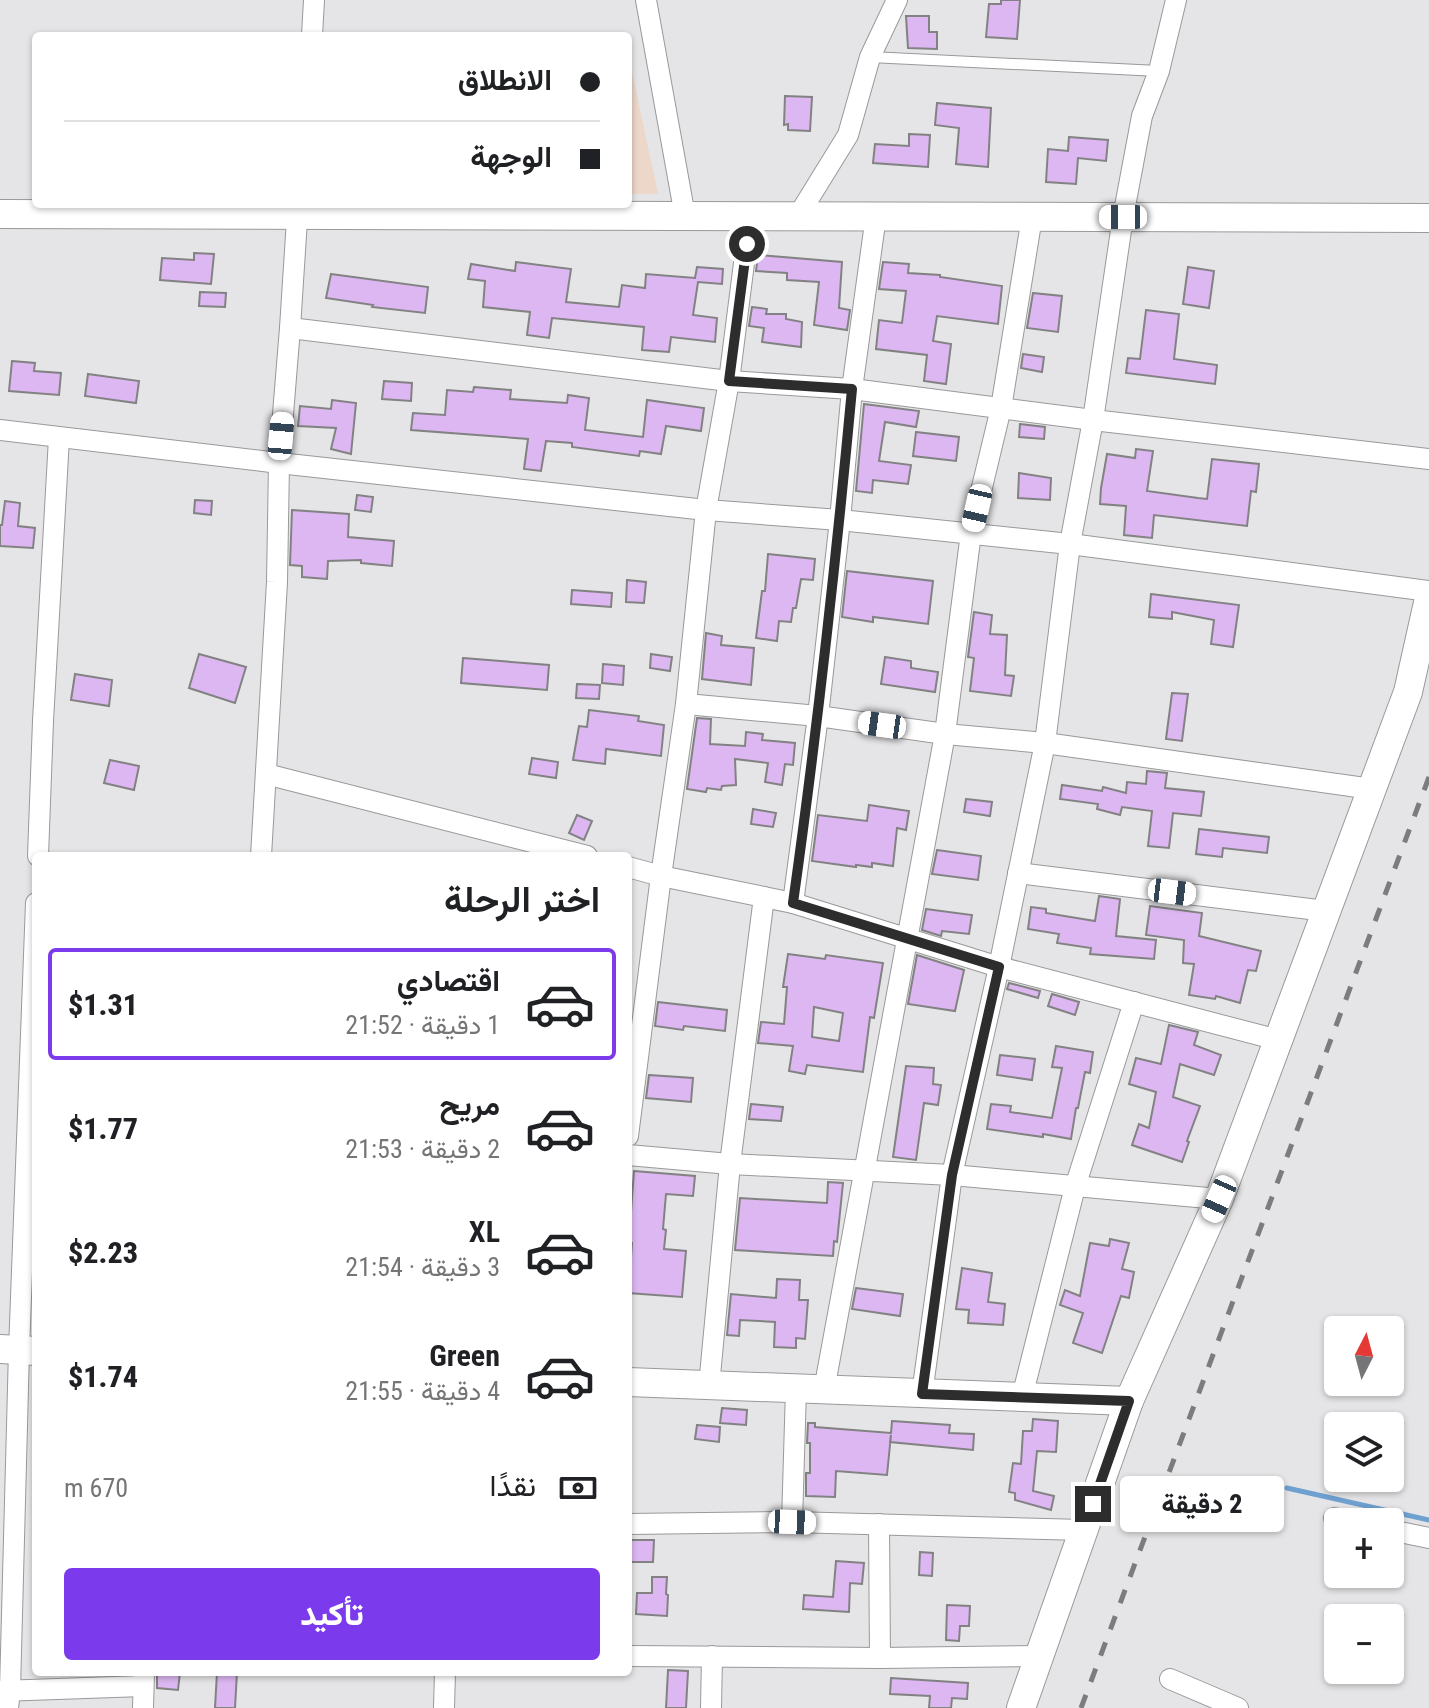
<!DOCTYPE html>
<html lang="ar">
<meta charset="utf-8">
<style>
body{margin:0;font-family:"Roboto Condensed",Vazirmatn,sans-serif;background:#f2f2f2;color:#202124;direction:rtl;height:100vh;display:flex;flex-direction:column;font-size:30px;white-space:nowrap}
*{box-sizing:border-box;margin:0}
p{font-size:26px;color:#757577}
.icon{flex:none;width:44px;height:44px;fill:none;stroke:currentColor;stroke-width:2;stroke-linecap:round;stroke-linejoin:round}
.map{position:relative;flex:1;overflow:hidden;direction:ltr}
.sheet{position:absolute;left:32px;top:852px;width:600px;height:824px;display:flex;flex-direction:column;background:#fff;border-radius:8px;box-shadow:0 2px 6px #0004;direction:rtl}
.sheet>*{flex:none}
.banner{position:absolute;left:32px;top:32px;width:600px;height:176px;border-radius:8px;box-shadow:0 2px 6px #0004;direction:rtl;display:grid;align-content:center;height:176px;padding:0 32px;background:#fff}
.needle{width:52px;rotate:6deg}
.controls{position:absolute;left:1324px;top:1316px;display:grid;gap:16px}
.controls a{display:grid;place-items:center;width:80px;height:80px;border-radius:8px;background:#fff;box-shadow:0 2px 6px #0004;font-size:40px}
.end{position:absolute;width:36px;height:36px;margin:-18px;border:10px solid #2d2d2e;background:#fff;box-shadow:0 0 0 4px #fff}
.from{border-radius:50%}
.bubble{position:absolute;height:56px;border-radius:8px;background:#fff;box-shadow:0 2px 6px #0004;font-size:26px;font-weight:800;line-height:56px;text-align:center;direction:rtl}
.car{position:absolute;width:24px;height:48px;margin:-24px -12px;border-radius:10px;box-shadow:0 0 6px 2px #0007;background:linear-gradient(#fff 24%,#345 0 40%,#fff 0 76%,#345 0 86%,#fff 0)}
.banner b{display:flex;align-items:center;gap:28px;height:76px;font-size:30px}
.banner b+b{border-top:2px solid #e0e0e0}
.banner i{width:20px;height:20px;background:#202124}
ul{padding:0;list-style:none}
li{display:flex;align-items:center;gap:24px;height:112px;margin:0 16px 12px;padding:0 16px;border:4px solid transparent;border-radius:8px}
li div{flex:1}
li b{display:block;font-size:30px}
li em{font-style:normal;font-weight:800}
li.on{border-color:#7c3aed}
li>.icon{width:72px;height:72px;stroke-width:1.5}
h2{padding:0 32px;font-size:36px;line-height:96px}
.pay{display:flex;align-items:center;gap:20px;height:88px;padding:0 32px;font-size:30px}
.pay p{margin-inline-start:auto}
.button{display:flex;gap:16px;margin-top:auto;padding:16px 32px}
.button a{flex:1;height:92px;border-radius:8px;background:#7c3aed;color:#fff;font-size:32px;font-weight:800;line-height:92px;text-align:center}
.map>svg:first-child{display:block}
.education{fill:#ecd7c9}
.lines{fill:none;stroke-linecap:round;stroke-linejoin:round}
.stream{stroke:#6ea0d0;stroke-width:5}
.building{fill:#dcb7f1;stroke:#838283;stroke-width:2;fill-rule:evenodd}
.lane-casing{stroke:#99999b;stroke-width:12}
.street-casing{stroke:#99999b;stroke-width:22}
.secondary-casing{stroke:#99999b;stroke-width:30}
.lane{stroke:#fff;stroke-width:10}
.street{stroke:#fff;stroke-width:20}
.secondary{stroke:#fff;stroke-width:28}
.rail{stroke:#7c7c7e;stroke-width:5;stroke-dasharray:14 14;stroke-linecap:butt}
.route{stroke:#2d2d2e;stroke-width:10}
</style>
<div class="map">
<svg width="1429" height="1708" viewBox="0 0 1429 1708">
<rect width="100%" height="100%" fill="#e5e5e7"/>
<path class="education" d="M628 53 658 194H628Z"/>
<g class="lines">
<path class="stream" d="M1287 1488 1429 1520"/>
</g>
<g class="building">
<path d="M1001 0H1020L1017 39 986 37 989 4H1001Z"/>
<path d="M906 16H929V32H937V49L908 48Z"/>
<path d="M785 96 812 97 810 131 788 130V124L784 125Z"/>
<path d="M937 103 991 108 988 167 956 164 959 128 935 125Z"/>
<path d="M909 134 930 135 928 167 873 163 875 144 909 146Z"/>
<path d="M1069 137 1108 140 1106 161 1078 158 1076 184 1046 182 1048 149 1068 151Z"/>
<path d="M194 253 214 254 211 284 160 280 162 258 194 260Z"/>
<path d="M758 255 842 262 839 308 850 310 847 330 814 325 819 282 787 280V273L756 271Z"/>
<path d="M516 262 571 269 566 302 619 307 622 285 645 288 646 274 695 278 697 267 723 269 722 284 698 282 693 315 717 318 715 342 671 337 669 352 642 350 644 327 552 318 549 338 527 335 530 312 483 307 485 281 468 279 471 264 515 271Z"/>
<path d="M883 262 909 264 908 273 940 275V277L1002 286 998 324 937 316 933 341 951 344 946 384 924 381 927 355 876 349 879 320 902 323 906 291 879 289Z"/>
<path d="M1188 267 1214 271 1209 308 1183 304Z"/>
<path d="M331 274 428 287 425 313 372 307 373 305 326 298Z"/>
<path d="M200 292 226 293 225 307 199 306Z"/>
<path d="M1033 293 1062 296 1058 332 1027 328Z"/>
<path d="M752 307 767 309 766 314H786V319L802 322 801 347 762 342 764 328 749 326Z"/>
<path d="M1146 310 1179 314 1174 359 1217 365 1215 384 1126 373 1128 358 1140 359Z"/>
<path d="M1023 354 1044 357 1042 372 1021 368Z"/>
<path d="M12 361 35 363 34 371 61 373 59 395 9 391Z"/>
<path d="M88 374 139 381 136 403 85 396Z"/>
<path d="M384 381 412 383 411 401 382 399Z"/>
<path d="M474 387 511 390 510 399 567 403 568 395 589 398 585 430 643 437 647 400 704 408 701 431 666 426 661 454 640 451 639 456 572 447V443L546 441 541 471 524 469 528 439 411 430 413 413 445 415 447 390 473 392Z"/>
<path d="M332 400 356 403 351 454 331 449 336 428 298 426 300 406 331 409Z"/>
<path d="M864 404 919 411 916 427 885 422 879 461 911 465 908 484 873 480 872 493 856 491Z"/>
<path d="M1020 424 1045 427 1044 439 1019 437Z"/>
<path d="M916 432 959 437 956 461 913 456Z"/>
<path d="M1136 449 1153 451 1147 491 1198 498 1207 499 1212 459 1259 464 1256 492 1251 491 1247 526 1154 515 1152 538 1124 535 1126 506 1100 504 1101 488 1107 454 1135 458Z"/>
<path d="M1019 473 1051 478 1050 500 1018 498Z"/>
<path d="M357 495 373 497 371 512 355 510Z"/>
<path d="M195 500 212 501 211 515 194 513Z"/>
<path d="M5 501 20 503 18 526 35 528 33 548 0 546V525H2Z"/>
<path d="M292 510 349 514 348 537 394 541 392 566 361 563V560L328 561 327 579 302 577V566L290 565Z"/>
<path d="M768 554 815 559 813 580 801 579 796 608H793L791 622 779 621 777 641 756 638 762 591H765Z"/>
<path d="M847 571 933 581 928 624 873 617V622L842 617Z"/>
<path d="M627 580 646 582 644 603 626 602Z"/>
<path d="M572 590 612 593 611 607 571 604Z"/>
<path d="M1151 594 1239 605 1233 647 1211 644 1214 620 1172 612V619L1149 617Z"/>
<path d="M974 612 992 615 990 634 1007 635 1005 675 1014 676 1011 696 970 691 974 658 968 657Z"/>
<path d="M706 633 722 636 721 645 754 648 751 685 702 679Z"/>
<path d="M199 654 246 667 235 703 189 688Z"/>
<path d="M651 654 672 657 670 671 650 668Z"/>
<path d="M885 657 911 661V668L938 672 935 692 881 684Z"/>
<path d="M463 658 549 665 547 690 461 683Z"/>
<path d="M603 664 624 666 623 685 602 683Z"/>
<path d="M75 674 112 680 109 706 71 700Z"/>
<path d="M577 684 600 685 599 699 576 698Z"/>
<path d="M1172 693 1188 694 1182 741 1166 739Z"/>
<path d="M589 710 639 716 638 721 664 725 661 756 606 749 605 764 573 760 579 726 587 727Z"/>
<path d="M697 718 711 719 710 744 745 746 746 732 763 734 762 740 795 743 793 765 785 764 782 785 765 782 768 763 735 759 736 785 722 786 721 790 707 788 706 792 687 789Z"/>
<path d="M532 758 558 762 556 778 529 774Z"/>
<path d="M110 760 139 766 134 790 104 783Z"/>
<path d="M1147 771 1167 773 1165 788 1204 792 1201 816 1173 813 1169 848 1148 846 1152 811 1122 807 1120 815 1097 809 1098 804 1060 799 1062 785 1102 791 1103 787 1126 793 1127 782 1146 784Z"/>
<path d="M966 799 992 802 990 816 964 812Z"/>
<path d="M869 805 909 811 906 830 897 828 893 866 872 863V867L856 865V867L812 861 818 815 867 821Z"/>
<path d="M753 809 776 813 773 827 751 824Z"/>
<path d="M577 815 592 821 584 840 569 833Z"/>
<path d="M1199 829 1269 837 1267 853 1223 848 1222 857 1196 854Z"/>
<path d="M937 850 981 856 978 880 932 874Z"/>
<path d="M1099 896 1120 899 1116 936 1156 940 1154 959 1090 954 1091 948 1057 943 1059 934 1028 929 1031 907 1046 909V913L1095 921Z"/>
<path d="M1150 906 1202 913 1199 936 1261 951 1256 971 1248 970 1240 1003 1216 996 1215 999 1189 995 1194 964 1183 963 1184 940 1146 935Z"/>
<path d="M926 909 972 915 969 934 942 931 941 936 922 930Z"/>
<path d="M788 954 825 959 826 955 883 963 874 1018 870 1017 863 1072 807 1065 805 1074 789 1071 793 1046 758 1043 761 1022 784 1024 787 987H783ZM814 1007 843 1013 839 1041 812 1037Z"/>
<path d="M917 955 964 970 955 1011 908 1004Z"/>
<path d="M1009 983 1040 991 1038 998 1007 989Z"/>
<path d="M1052 994 1079 1002 1075 1015 1048 1006Z"/>
<path d="M658 1002 727 1010 725 1031 684 1026 683 1030 655 1026Z"/>
<path d="M1169 1025 1198 1032 1194 1045 1221 1055 1214 1075 1180 1064 1173 1097 1200 1106 1187 1141 1189 1142 1182 1162 1132 1145 1139 1124 1149 1128 1156 1092 1129 1084 1136 1058 1161 1064Z"/>
<path d="M1056 1046 1093 1052 1090 1073 1085 1072 1078 1108H1076L1071 1139 1043 1134V1137L987 1129 991 1104 1011 1106 1010 1112 1052 1118 1062 1068 1052 1067Z"/>
<path d="M1000 1055 1035 1059 1032 1080 997 1075Z"/>
<path d="M906 1066 934 1068 933 1084 941 1085 938 1105 924 1103 916 1160 893 1157Z"/>
<path d="M649 1075 693 1078 691 1102 646 1098Z"/>
<path d="M751 1104 783 1107 781 1121 749 1119Z"/>
<path d="M634 1171 695 1176 693 1196 666 1194 663 1229 666 1230 664 1249 686 1251 682 1297 628 1293V1272H630L632 1243 628 1242V1212H631Z"/>
<path d="M828 1182 843 1183 837 1242 834 1241 833 1256 735 1250 740 1198 827 1203Z"/>
<path d="M1110 1239 1129 1243 1122 1269 1134 1272 1129 1298 1121 1296 1102 1353 1073 1343 1083 1313 1060 1305 1065 1290 1080 1296 1090 1243 1109 1246Z"/>
<path d="M962 1268 992 1273 988 1302 1005 1304 1003 1325 968 1323 969 1310 956 1309Z"/>
<path d="M777 1279 800 1280 799 1300H808L805 1339 796 1338V1348L774 1347 775 1322 740 1320 739 1336 727 1335 731 1294 776 1298Z"/>
<path d="M856 1288 903 1294 900 1316 852 1309Z"/>
<path d="M722 1408 747 1410 746 1425 720 1423Z"/>
<path d="M1033 1419 1058 1421 1056 1452 1037 1451 1033 1491 1054 1496 1051 1510 1015 1500V1493L1009 1492 1013 1463 1021 1464 1023 1431H1032Z"/>
<path d="M892 1421 950 1425 949 1433 974 1434 973 1450 890 1442 891 1435 887 1475 836 1471 835 1497 806 1496V1473H810V1443H807L808 1423H815V1427L891 1433Z"/>
<path d="M697 1425 720 1427 719 1442 695 1439Z"/>
<path d="M628 1540H654L653 1562H628Z"/>
<path d="M920 1552 933 1553 932 1576 919 1575Z"/>
<path d="M836 1561 864 1563 862 1584 850 1583 849 1612 803 1609 804 1595 833 1597Z"/>
<path d="M652 1577H667L666 1594 668 1595 667 1616 636 1614 637 1593H652Z"/>
<path d="M947 1605 970 1606 969 1626H960L959 1641 946 1640Z"/>
<path d="M668 1670 688 1671 686 1708H666Z"/>
<path d="M157 1672H180L178 1690 157 1688Z"/>
<path d="M217 1672H237L235 1708H215Z"/>
<path d="M891 1678 968 1683 967 1699 952 1698 951 1708H929L930 1696 890 1694Z"/>
</g>
<g class="lines">
<defs>
<path id="lane" d="M870 57 1159 71"/>
<g id="street">
<path d="M646 0 685 216"/>
<path d="M312 36 314 0"/>
<path d="M798 216 848 135 870 57 897 0"/>
<path d="M290 328 729 381 852 389 1093 420 1429 459"/>
<path d="M0 430 279 463 706 510 840 520 1070 544 1429 591"/>
<path d="M686 704 818 716 945 734 1045 743 1372 789"/>
<path d="M266 774 587 856"/>
<path d="M38 856 43 721 59 438"/>
<path d="M261 856 277 582 279 463 290 328 298 204"/>
<path d="M628 867 661 876 793 903 999 967 1278 1040"/>
<path d="M1018 873 1326 911"/>
<path d="M793 903 818 716 840 520 852 389 876 216"/>
<path d="M628 1136 661 876 686 704 706 510 729 381 750 216"/>
<path d="M628 1155 730 1164 952 1175 1219 1199"/>
<path d="M709 1386 730 1164 764 897"/>
<path d="M824 1390 945 734 971 533 1001 408 1032 217"/>
<path d="M922 1394 952 1175 999 967 1045 743 1070 544 1093 420 1123 217 1142 116 1159 71 1176 0"/>
<path d="M1022 1397 1075 1187 1134 1002"/>
<path d="M1334 1518 1354 1522"/>
<path d="M792 1522 796 1389"/>
<path d="M628 1524 792 1522 1084 1530"/>
<path d="M879 1524 880 1658"/>
<path d="M1390 1530 1429 1538"/>
<path d="M628 1656 880 1658 1040 1656"/>
<path d="M1170 1679 1238 1708"/>
<path d="M0 1691 143 1686"/>
<path d="M8 1708 10 1690 19 1350 36 903"/>
<path d="M143 1708 144 1672"/>
<path d="M444 1708 445 1672"/>
<path d="M711 1708 712 1656"/>
</g>
<g id="secondary">
<path d="M0 214 1429 218"/>
<path d="M0 1349 36 1351"/>
<path d="M628 1382 1129 1401"/>
<path d="M1021 1708 1129 1401 1219 1199 1408 692 1429 598"/>
</g>
</defs>
<use href="#lane" class="lane-casing"/>
<use href="#street" class="street-casing"/>
<use href="#secondary" class="secondary-casing"/>
<use href="#lane" class="lane"/>
<use href="#street" class="street"/>
<use href="#secondary" class="secondary"/>
<path class="rail" d="M1081 1708 1429 777"/>
</g>
<g class="lines">
<path class="route" d="M747 244 729 381 852 389C836 561 817 732 793 903L999 967 952 1175 922 1394 1129 1401 1093 1504"/>
</g>
</svg>
<div class="controls">
<a><svg class="needle" viewBox="-14 -14 28 28"><path d="M0-13l5 13h-10z" fill="#e53935"/><path d="M0 13l5-13h-10z" fill="#757577"/></svg></a>
<a><svg class="icon" aria-label="layers" viewBox="0 0 24 24"><path d="M12 4l9 5-9 5-9-5zM3 14l9 5 9-5"/></svg></a>
<a>+</a>
<a>−</a>
</div>
<i class="end from" style="left:747px;top:244px"></i>
<i class="end" style="left:1093px;top:1504px"></i>
<div class="bubble" style="left:1120px;top:1476px;width:164px">2 دقيقة</div>
<i class="car" style="left:1123px;top:217px;rotate:270deg"></i>
<i class="car" style="left:281px;top:436px;rotate:5deg"></i>
<i class="car" style="left:977px;top:508px;rotate:193deg"></i>
<i class="car" style="left:882px;top:725px;rotate:278deg"></i>
<i class="car" style="left:1172px;top:892px;rotate:97deg"></i>
<i class="car" style="left:1219px;top:1199px;rotate:204deg"></i>
<i class="car" style="left:792px;top:1522px;rotate:92deg"></i>
<div class="banner">
<b><i class="from"></i>الانطلاق</b>
<b><i></i>الوجهة</b>
</div>
<section class="sheet">
<h2>اختر الرحلة</h2>
<ul>
<li class="on"><svg class="icon" aria-label="car" viewBox="0 0 24 24"><path d="M5 17H2v-5l4-1 3-4h7l3 4 3 1v5h-3M9 17h6M6 11h13"/><circle cx="7" cy="17" r="2"/><circle cx="17" cy="17" r="2"/></svg><div><b>اقتصادي</b><p>1 دقيقة · 21:52</p></div><em>$1.31</em></li>
<li><svg class="icon" aria-label="car" viewBox="0 0 24 24"><path d="M5 17H2v-5l4-1 3-4h7l3 4 3 1v5h-3M9 17h6M6 11h13"/><circle cx="7" cy="17" r="2"/><circle cx="17" cy="17" r="2"/></svg><div><b>مريح</b><p>2 دقيقة · 21:53</p></div><em>$1.77</em></li>
<li><svg class="icon" aria-label="car" viewBox="0 0 24 24"><path d="M5 17H2v-5l4-1 3-4h7l3 4 3 1v5h-3M9 17h6M6 11h13"/><circle cx="7" cy="17" r="2"/><circle cx="17" cy="17" r="2"/></svg><div><b>XL</b><p>3 دقيقة · 21:54</p></div><em>$2.23</em></li>
<li><svg class="icon" aria-label="car" viewBox="0 0 24 24"><path d="M5 17H2v-5l4-1 3-4h7l3 4 3 1v5h-3M9 17h6M6 11h13"/><circle cx="7" cy="17" r="2"/><circle cx="17" cy="17" r="2"/></svg><div><b>Green</b><p>4 دقيقة · 21:55</p></div><em>$1.74</em></li>
</ul>
<div class="pay"><svg class="icon" aria-label="cash" viewBox="0 0 24 24"><path d="M3 7h18v10H3z"/><circle cx="12" cy="12" r="2"/></svg>نقدًا<p>670 m</p></div>
<div class="button"><a>تأكيد</a></div>
</section>
</div>
